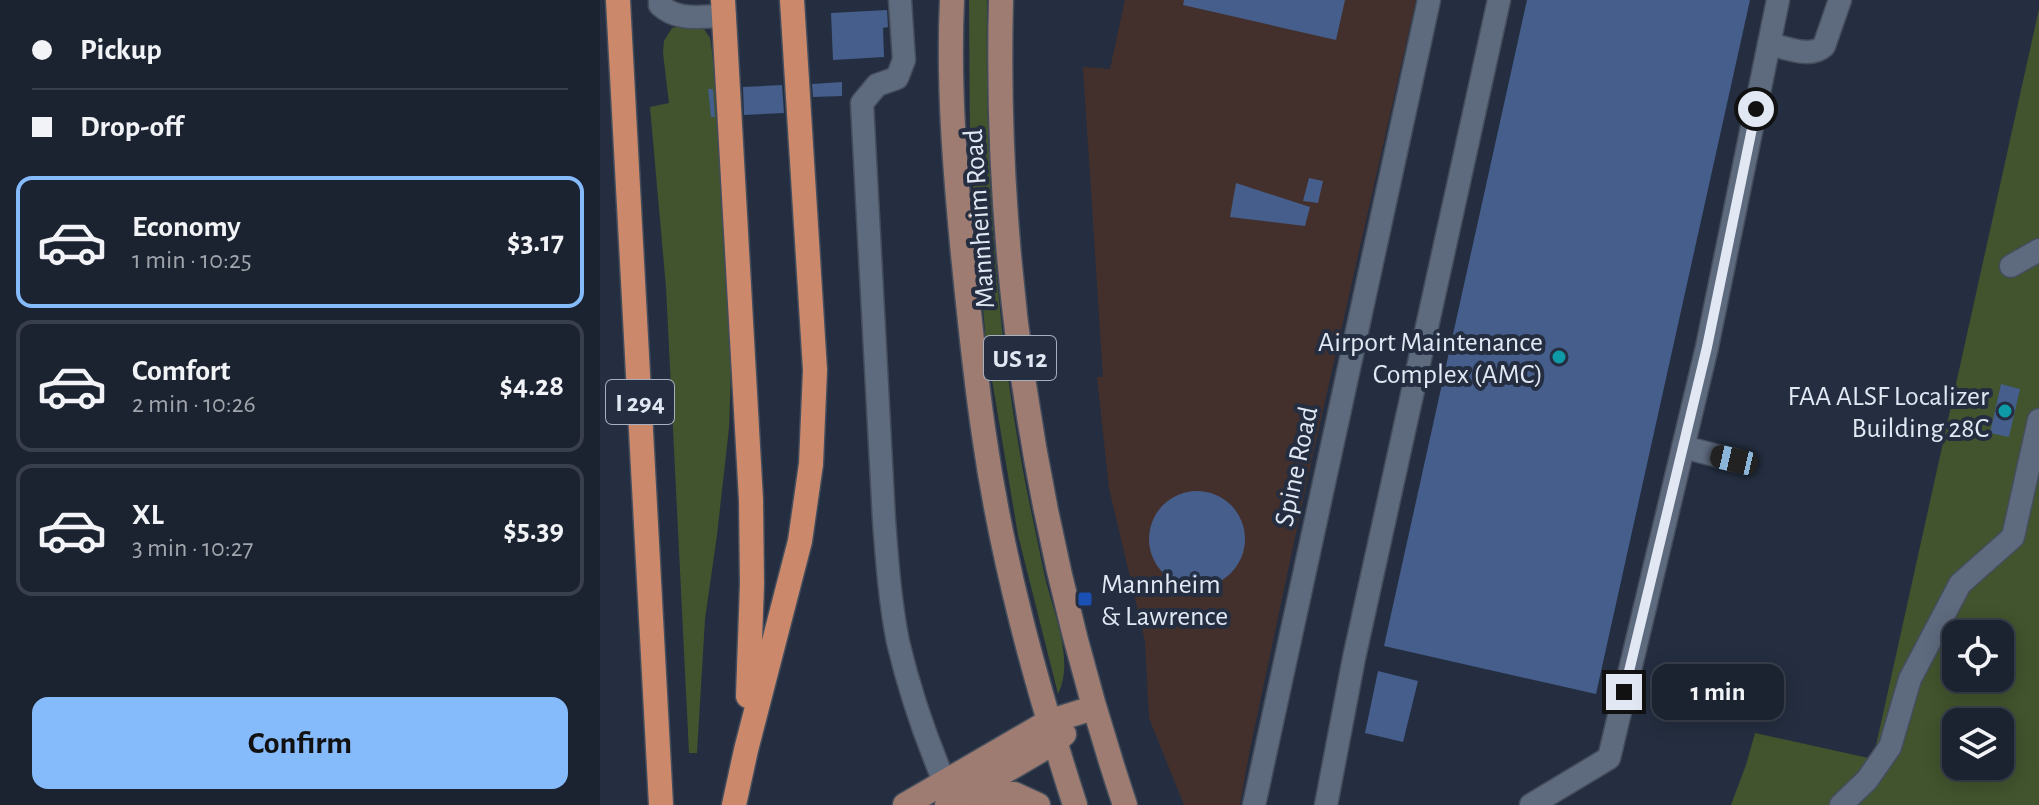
<!DOCTYPE html>
<meta charset="utf-8">
<style>
body{margin:0;font-family:"Alegreya Sans",sans-serif;background:#282f3c;color:#f1f3f6;height:100vh;display:flex;flex-direction:column;font-size:30px;white-space:nowrap}
*{box-sizing:border-box;margin:0}
p{font-size:26px;color:#a0a4ab}
.icon{flex:none;width:44px;height:44px;fill:none;stroke:currentColor;stroke-width:2;stroke-linecap:round;stroke-linejoin:round}
.map{position:relative;flex:1;overflow:hidden}
.details{display:flex;flex-direction:column;background:#1b2230;width:600px}
.details>*{flex:none}
.guide{display:grid;align-content:center;height:176px;padding:0 32px;background:#1b2230}
.buttons{position:absolute;left:1342px;top:620px;display:grid;gap:16px}
.buttons a{display:grid;place-items:center;width:72px;height:72px;border-radius:16px;background:#1b2230;box-shadow:0 4px 20px #0003,0 0 0 2px #393f4c;font-size:40px}
.end{position:absolute;width:36px;height:36px;margin:-18px;border:10px solid #e1e8f4;background:#111;box-shadow:0 0 0 4px #111}
.from{border-radius:50%}
.bubble{position:absolute;height:56px;border-radius:16px;background:#1b2230;box-shadow:0 4px 20px #0003,0 0 0 2px #393f4c;font-size:26px;font-weight:600;line-height:56px;text-align:center}
.car{position:absolute;width:24px;height:48px;margin:-24px -12px;border-radius:10px;box-shadow:0 0 6px 2px #0007;background:linear-gradient(#222 24%,#8ab4d8 0 40%,#222 0 76%,#8ab4d8 0 86%,#222 0)}
.guide b{display:flex;align-items:center;gap:28px;height:76px;font-size:30px}
.guide b+b{border-top:2px solid #393f4c}
.guide i{width:20px;height:20px;background:#f1f3f6}
ul{padding:0;list-style:none}
li{display:flex;align-items:center;gap:24px;height:132px;margin:0 16px 12px;padding:0 16px;border:4px solid #393f4c;border-radius:16px}
li div{flex:1}
li b{display:block;font-size:30px}
li em{font-style:normal;font-weight:600}
li.selected{border-color:#86bbfb}
li>.icon{width:72px;height:72px;stroke-width:1.5}
.primary-button{display:flex;gap:16px;margin-top:auto;padding:16px 32px}
.primary-button a{flex:1;height:92px;border-radius:16px;background:#86bbfb;color:#111;font-size:32px;font-weight:600;line-height:92px;text-align:center}
main{display:flex;flex:1;min-height:0}
.map>svg:first-child{display:block}
.industrial{fill:#43302c}
.green{fill:#41542d;fill-rule:evenodd}
.building{fill:#455e8b}
.lines{fill:none;stroke-linecap:round;stroke-linejoin:round}
.minor-casing{stroke:#444d5c;stroke-width:25}
.major-casing{stroke:#444d5c;stroke-width:27}
.highway-casing{stroke:#444d5c;stroke-width:27}
.minor{stroke:#5e6a7e;stroke-width:22}
.major{stroke:#9f7c72;stroke-width:24}
.highway{stroke:#cb886a;stroke-width:24}
.route{stroke:#e1e8f4;stroke-width:10}
.culture-dot{fill:#0f9aa8;stroke:#242e40;stroke-width:3}
.transit-dot{fill:#1a4fb4;stroke:#242e40;stroke-width:3}
.labels{text-anchor:middle;stroke-width:8;stroke-linejoin:round;paint-order:stroke}
.shield{fill:#242e40;stroke:#a8b0be;stroke-width:2}
.shield-label{font-size:26px;font-weight:bold;fill:#e1e8f4}
.street-label{font-size:28px;fill:#e1e8f4;stroke:#242e40}
.poi-label{font-size:28px;fill:#e1e8f4;stroke:#242e40;text-anchor:end}
</style>
<main>
<section class="details">
<div class="guide">
<b><i class="from"></i>Pickup</b>
<b><i></i>Drop-off</b>
</div>
<ul>
<li class="selected"><svg class="icon" aria-label="car" viewBox="0 0 24 24"><path d="M5 17H2v-5l4-1 3-4h7l3 4 3 1v5h-3M9 17h6M6 11h13"/><circle cx="7" cy="17" r="2"/><circle cx="17" cy="17" r="2"/></svg><div><b>Economy</b><p>1 min · 10:25</p></div><em>$3.17</em></li>
<li><svg class="icon" aria-label="car" viewBox="0 0 24 24"><path d="M5 17H2v-5l4-1 3-4h7l3 4 3 1v5h-3M9 17h6M6 11h13"/><circle cx="7" cy="17" r="2"/><circle cx="17" cy="17" r="2"/></svg><div><b>Comfort</b><p>2 min · 10:26</p></div><em>$4.28</em></li>
<li><svg class="icon" aria-label="car" viewBox="0 0 24 24"><path d="M5 17H2v-5l4-1 3-4h7l3 4 3 1v5h-3M9 17h6M6 11h13"/><circle cx="7" cy="17" r="2"/><circle cx="17" cy="17" r="2"/></svg><div><b>XL</b><p>3 min · 10:27</p></div><em>$5.39</em></li>
</ul>
<div class="primary-button"><a>Confirm</a></div>
</section>
<div class="map">
<svg width="1439" height="805" viewBox="0 0 1439 805">
<rect width="100%" height="100%" fill="#242e40"/>
<path class="industrial" d="M525 0H816L709 472 650 749 640 805H584L549 718 545 641 509 488 497 377H503L483 67 510 69Z"/>
<g class="green">
<path d="M369 0H387C385 171 396 343 431 511 436 533 440 555 445 577 453 612 475 659 458 694L418 535 386 344 370 146Z"/>
<path d="M1439 9V805H1131L1146 765 1155 733 1273 759ZM1356 634H1400V678H1356ZM1356 722H1400V766H1356Z"/>
<path d="M93 23 102 26 110 38 114 65 121 66 131 371 129 428 117 535 105 619 97 753H89L66 287 50 107 69 103 63 53 64 41 72 28Z"/>
</g>
<g class="building">
<path d="M584 0H745L736 40 583 5Z"/>
<path d="M927 0H1150L996 694 784 646Z"/>
<path d="M287 10 288 27 283 28 284 57 233 60 231 13Z"/>
<path d="M242 82V96L213 97 212 84Z"/>
<path d="M182 85 184 113 144 115 143 87Z"/>
<path d="M108 89H113L115 117H111Z"/>
<path d="M709 178 723 181 718 203 703 201Z"/>
<path d="M636 183 710 207 705 226 630 217Z"/>
<path d="M1401 384 1420 389 1409 437 1390 433Z"/>
<circle cx="597" cy="539" r="48"/>
<path d="M778 671 818 681 803 742 765 733Z"/>
</g>
<g class="lines">
<defs>
<g id="minor">
<path d="M60 0V5C78 22 101 16 125 16"/>
<path d="M300 0 304 60 297 78 277 85 262 103 284 520C287 560 290 602 298 642 309 689 325 736 344 781"/>
<path d="M1178 0 1169 44C1185 47 1210 59 1224 46L1240 0"/>
<path d="M1411 266 1439 250"/>
<path d="M1083 447 1134 460"/>
<path d="M654 805 829 0"/>
<path d="M726 805 754 658 899 0"/>
<path d="M931 805 1009 758 1107 347 1169 44"/>
<path d="M1241 805 1267 780 1290 747 1310 679 1360 584 1413 537 1439 420"/>
</g>
<g id="major">
<path d="M352 0C348 84 355 170 363 254 369 314 375 375 384 435 402 561 436 684 475 805"/>
<path d="M401 0C394 274 438 545 525 805"/>
<path d="M369 795 414 794 438 805"/>
<path d="M305 805 448 722 493 708"/>
<path d="M347 805 455 742 464 734"/>
</g>
<g id="highway">
<path d="M18 0 61 805"/>
<path d="M123 0 151 500 152 584 148 696"/>
<path d="M134 805 146 750 200 541 211 464 215 370 192 0"/>
</g>
</defs>
<use href="#minor" class="minor-casing"/>
<use href="#major" class="major-casing"/>
<use href="#highway" class="highway-casing"/>
<use href="#minor" class="minor"/>
<use href="#major" class="major"/>
<use href="#highway" class="highway"/>
</g>
<g class="lines">
<path class="route" d="M1024 692 1107 347 1156 109"/>
</g>
<g class="culture-dot">
<circle cx="959" cy="357" r="8"/>
<circle cx="1405" cy="411" r="8"/>
</g>
<rect class="transit-dot" x="477" y="591" width="16" height="16" rx="4"/>
<g class="labels">
<g class="shield">
<rect x="384" y="336" width="72" height="44" rx="6"/>
<rect x="6" y="380" width="68" height="44" rx="6"/>
</g>
<g class="shield-label">
<text x="420" y="367">US 12</text>
<text x="40" y="411">I 294</text>
</g>
<g class="street-label">
<text transform="translate(378 219) rotate(-94)" y="10">Mannheim Road</text>
<text transform="translate(695 466) rotate(-78)" y="10">Spine Road</text>
</g>
<g class="poi-label">
<text x="943" y="351">Airport Maintenance<tspan x="943" dy="32">Complex (AMC)</tspan></text>
<text x="1389" y="405">FAA ALSF Localizer<tspan x="1389" dy="32">Building 28C</tspan></text>
<text x="501" y="593" text-anchor="start">Mannheim<tspan x="501" dy="32">&amp; Lawrence</tspan></text>
</g>
</g>
</svg>
<div class="buttons">
<a><svg class="icon" aria-label="locate" viewBox="0 0 24 24"><circle cx="12" cy="12" r="6"/><path d="M12 2v4M12 18v4M2 12h4M18 12h4"/></svg></a>
<a><svg class="icon" aria-label="layers" viewBox="0 0 24 24"><path d="M12 4l9 5-9 5-9-5zM3 14l9 5 9-5"/></svg></a>
</div>
<i class="end from" style="left:1156px;top:109px"></i>
<i class="end" style="left:1024px;top:692px"></i>
<div class="bubble" style="left:1052px;top:664px;width:132px">1 min</div>
<i class="car" style="left:1134px;top:460px;rotate:283deg"></i>
</div>
</main>
